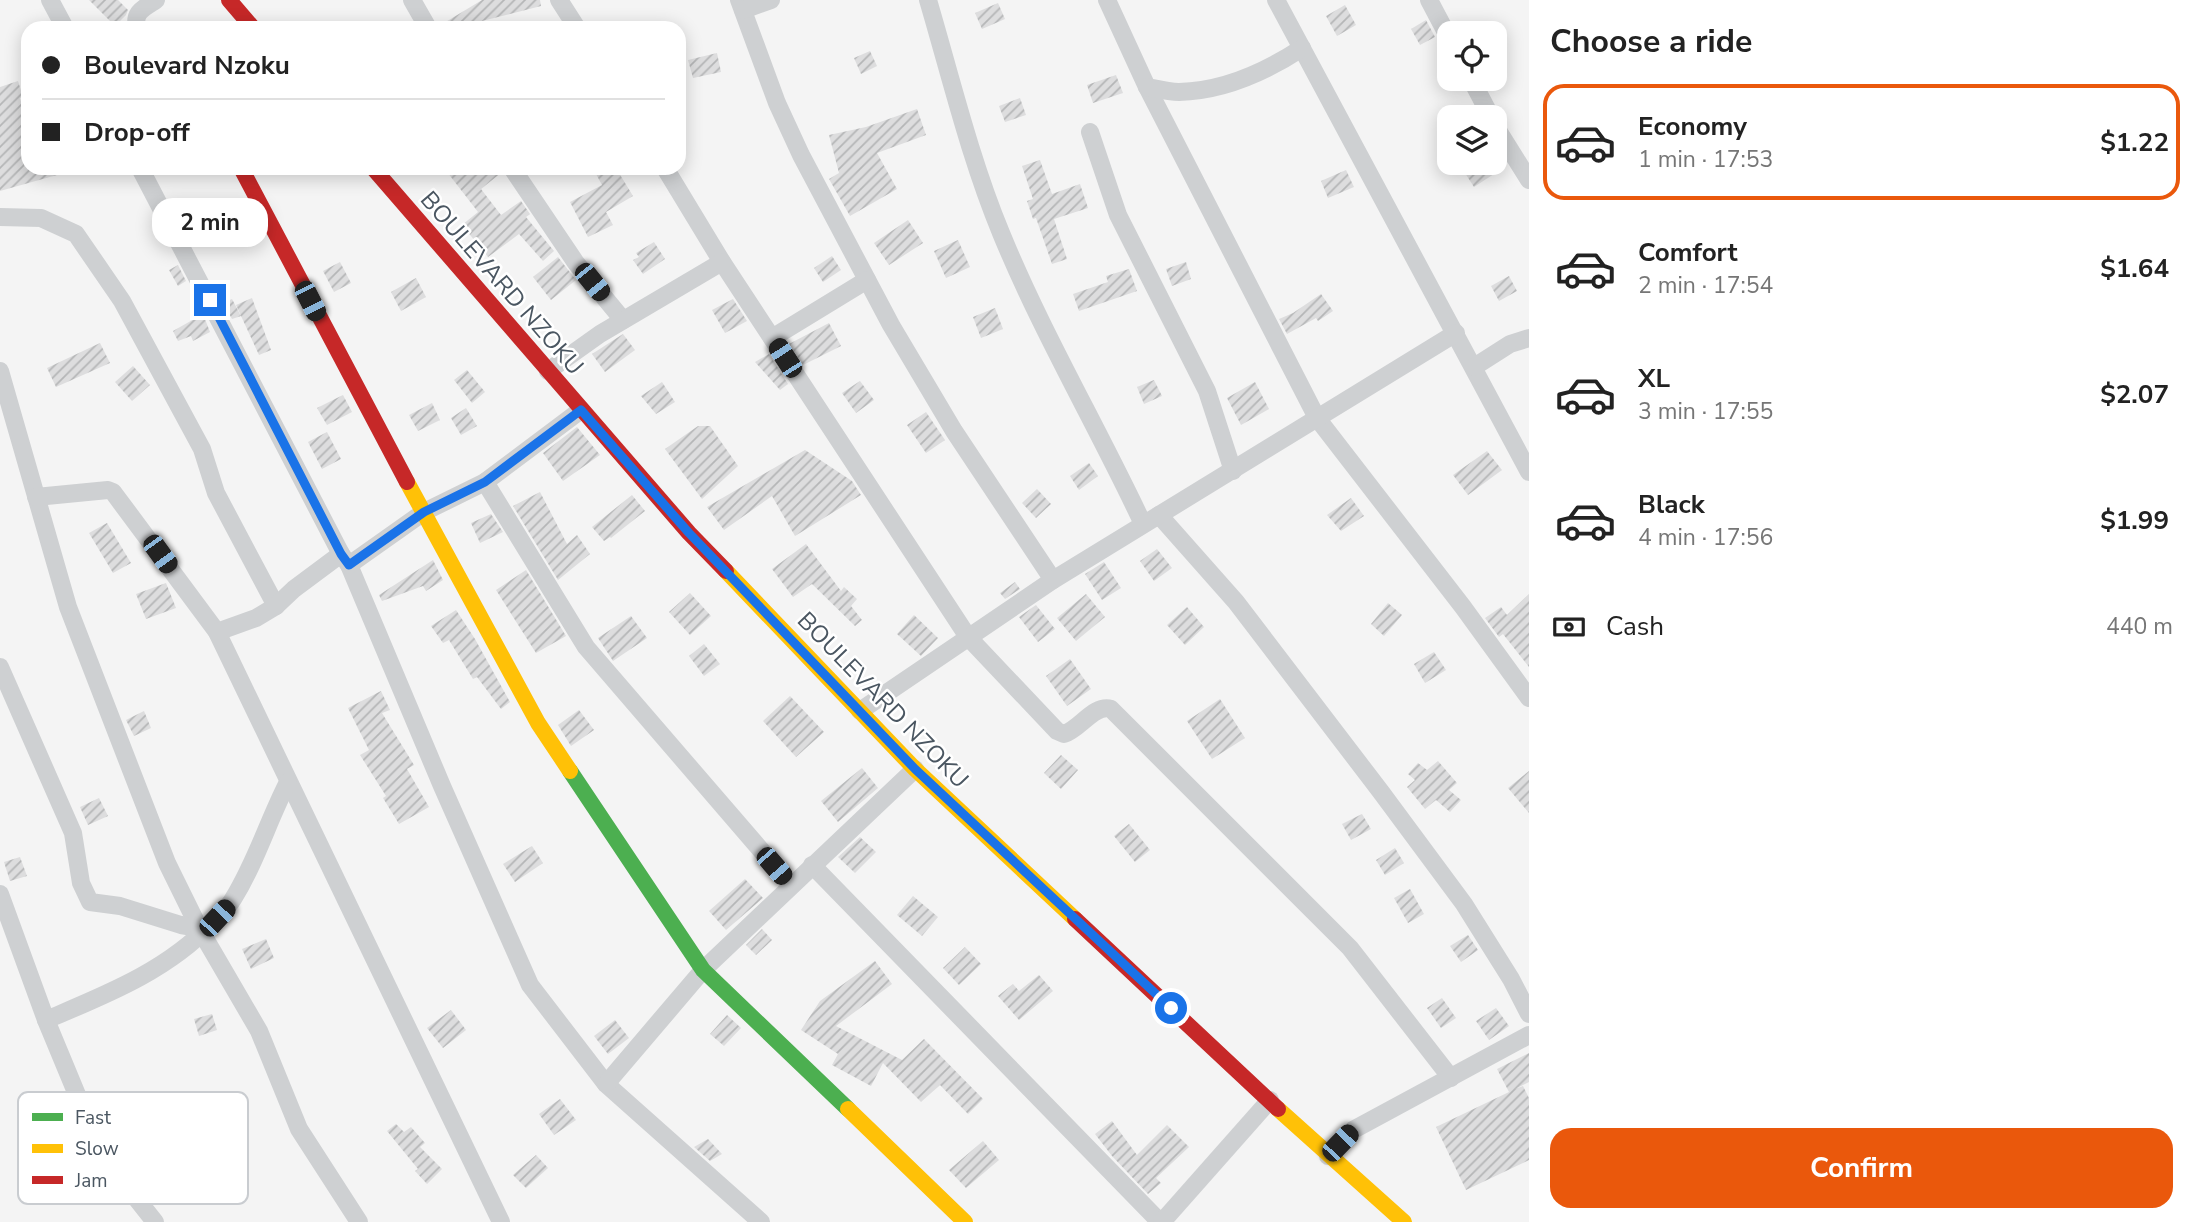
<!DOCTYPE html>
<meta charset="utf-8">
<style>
body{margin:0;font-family:"Nunito Sans",sans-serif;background:#f2f2f2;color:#222;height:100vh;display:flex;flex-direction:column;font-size:26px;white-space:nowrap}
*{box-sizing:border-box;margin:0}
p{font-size:23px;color:#767676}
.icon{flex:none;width:38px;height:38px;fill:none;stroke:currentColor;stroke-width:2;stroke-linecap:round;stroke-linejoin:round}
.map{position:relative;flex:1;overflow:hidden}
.panel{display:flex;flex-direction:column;background:#fff;width:665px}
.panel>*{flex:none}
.hud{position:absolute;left:21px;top:21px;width:665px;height:154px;border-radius:21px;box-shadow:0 4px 18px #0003;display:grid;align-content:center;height:154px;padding:0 21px;background:#fff}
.controls{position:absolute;left:1437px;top:21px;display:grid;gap:14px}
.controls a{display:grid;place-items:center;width:70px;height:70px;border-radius:14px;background:#fff;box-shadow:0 4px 18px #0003;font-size:35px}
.end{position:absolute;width:32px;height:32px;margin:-16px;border:9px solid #1a73e8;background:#fff;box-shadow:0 0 0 4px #fff}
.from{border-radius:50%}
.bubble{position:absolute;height:49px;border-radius:21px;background:#fff;box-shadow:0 4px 18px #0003;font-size:23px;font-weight:700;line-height:49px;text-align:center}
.car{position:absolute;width:21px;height:42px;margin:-21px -10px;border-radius:9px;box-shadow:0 0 5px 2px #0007;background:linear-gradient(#222 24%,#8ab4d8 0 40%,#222 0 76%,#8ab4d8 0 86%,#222 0)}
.hud b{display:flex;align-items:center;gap:24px;height:66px;font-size:26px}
.hud b+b{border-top:2px solid #e0e0e0}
.hud i{width:18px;height:18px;background:#222}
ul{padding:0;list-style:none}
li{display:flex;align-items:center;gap:21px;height:116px;margin:0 14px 10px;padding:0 7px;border:4px solid transparent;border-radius:21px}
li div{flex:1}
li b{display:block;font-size:26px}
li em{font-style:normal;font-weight:700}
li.active{border-color:#ea580c}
li>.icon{width:63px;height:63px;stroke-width:1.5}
h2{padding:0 21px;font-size:32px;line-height:84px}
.pay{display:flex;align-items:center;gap:18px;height:77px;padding:0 21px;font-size:26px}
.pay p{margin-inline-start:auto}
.button{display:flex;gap:14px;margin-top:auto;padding:14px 21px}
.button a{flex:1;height:80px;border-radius:21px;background:#ea580c;color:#fff;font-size:28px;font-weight:700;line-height:80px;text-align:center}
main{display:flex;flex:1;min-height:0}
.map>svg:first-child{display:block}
.building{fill:url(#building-hatch)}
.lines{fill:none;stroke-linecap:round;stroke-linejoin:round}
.street{stroke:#ced0d2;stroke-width:18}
.fast{stroke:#4caf50;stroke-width:16}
.slow{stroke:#ffc107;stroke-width:16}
.jam{stroke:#c62828;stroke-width:16}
.route{stroke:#1a73e8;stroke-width:9}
.labels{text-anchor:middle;stroke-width:5;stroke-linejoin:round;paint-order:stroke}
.street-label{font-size:24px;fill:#4a5661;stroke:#fff}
.key{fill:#fff;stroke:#c9ccd0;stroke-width:2}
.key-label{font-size:19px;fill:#4a5661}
</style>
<main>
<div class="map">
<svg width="1529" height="1222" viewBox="0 0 1529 1222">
<defs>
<pattern id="building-hatch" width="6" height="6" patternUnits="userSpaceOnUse" patternTransform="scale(1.75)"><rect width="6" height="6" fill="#ddddde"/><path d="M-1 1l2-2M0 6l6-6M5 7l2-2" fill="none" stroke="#b5b6b7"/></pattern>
</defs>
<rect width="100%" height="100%" fill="#f4f4f4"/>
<g class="building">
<path d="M89 0H118L128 10 126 15 115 26Z"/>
<path d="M482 0H540L541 6 482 21 486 28H439V26Z"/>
<path d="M998 3 1005 19 982 29 975 13Z"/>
<path d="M1345 5 1356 25 1337 36 1326 16Z"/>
<path d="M1426 20 1435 37 1420 45 1411 29Z"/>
<path d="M870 51 877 66 861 74 854 58Z"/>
<path d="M717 53 721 72 693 78 688 60Z"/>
<path d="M1116 75 1123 93 1093 103 1087 85Z"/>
<path d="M18 81 23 97 20 98 28 127V168H63L64 173 0 191V87Z"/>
<path d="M1020 98 1026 115 1005 122 999 106Z"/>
<path d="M917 109 926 135 877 153 897 189 850 216 829 179 839 173 829 135 866 127Z"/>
<path d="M1040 160 1052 194 1080 184 1088 208 1054 219 1067 259 1052 264 1036 218 1033 219 1027 201 1033 199 1022 166Z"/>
<path d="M1482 163H1486L1494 174 1474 187 1465 173Z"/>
<path d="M444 168H501L502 172 481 189 501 215 521 201 530 214 526 217 554 251 543 261 519 234 488 257 462 225 478 212Z"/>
<path d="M606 168H616L633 196 606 212 613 225 588 237 570 202 602 185 596 174Z"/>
<path d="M1346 170 1354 187 1328 198 1321 181Z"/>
<path d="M908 220 923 243 889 265 874 243Z"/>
<path d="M958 240 970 267 946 278 934 251Z"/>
<path d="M654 242 665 259 643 274 633 260 639 257 636 253Z"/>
<path d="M832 256 841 270 823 282 814 268Z"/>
<path d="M558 257 576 280 551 300 533 277Z"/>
<path d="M340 262 351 283 334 292 323 271Z"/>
<path d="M1186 262 1191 279 1172 286 1166 269Z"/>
<path d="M178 265 186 281 178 286 169 270Z"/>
<path d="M1129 269 1137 291 1079 311 1073 294 1108 282 1106 276Z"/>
<path d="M1509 276 1517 291 1499 301 1491 286Z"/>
<path d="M416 278 426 297 401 311 391 292Z"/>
<path d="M1321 294 1333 311 1318 321 1316 318 1287 334 1279 319 1293 313Z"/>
<path d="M252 298 271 350 259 355 236 305Z"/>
<path d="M232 299 241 316 232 319 223 303Z"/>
<path d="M733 299 747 321 725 333 712 310Z"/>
<path d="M995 308 1003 329 981 338 973 317Z"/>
<path d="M203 314 210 332 193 341 191 336 178 341 173 331Z"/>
<path d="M829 323 841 346 803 365 789 344Z"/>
<path d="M623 334 635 350 605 372 592 354Z"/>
<path d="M100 343 110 363 56 387 47 368Z"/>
<path d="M769 354 788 384 780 390 755 362Z"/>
<path d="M133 366 150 385 132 401 115 382Z"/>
<path d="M467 370 485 392 472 403 454 380Z"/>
<path d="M1154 380 1162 396 1144 404 1137 387Z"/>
<path d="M860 381 874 400 856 413 842 393Z"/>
<path d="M662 382 675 402 656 414 641 396Z"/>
<path d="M1255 382 1269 409 1241 425 1227 398Z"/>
<path d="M343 395 352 412 327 425 317 408Z"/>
<path d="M432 403 440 420 418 431 409 415Z"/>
<path d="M466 408 477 426 461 435 451 418Z"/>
<path d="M926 412 945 440 926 453 907 425Z"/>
<path d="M698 426H710L738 466 702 499 665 449Z"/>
<path d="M577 427 600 455 563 481 543 453Z"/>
<path d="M327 432 341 459 322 469 308 442Z"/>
<path d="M805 450 852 481 861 495 795 536 772 496 724 530 707 507Z"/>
<path d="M1487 451 1502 470 1468 495 1453 475Z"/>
<path d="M1089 463 1098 476 1079 490 1070 476Z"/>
<path d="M1037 489 1051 504 1036 518 1022 503Z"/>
<path d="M540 492 567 544 577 535 590 554 558 580 513 506Z"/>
<path d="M632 495 645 511 611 538 610 537 604 541 592 527Z"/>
<path d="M1351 498 1364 516 1341 531 1327 515Z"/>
<path d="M491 514 503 532 480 543 471 523Z"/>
<path d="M107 523 131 563 113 573 89 533Z"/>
<path d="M806 544 841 591 844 587 857 599 851 606 862 620 855 626 812 584 793 597 772 569Z"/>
<path d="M1157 549 1172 568 1154 581 1140 561Z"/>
<path d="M433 560 443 580 426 591 423 586 382 601 379 595Z"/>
<path d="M1104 562 1121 588 1102 600 1085 574Z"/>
<path d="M526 570 566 636 536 653 496 590Z"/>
<path d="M1015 582 1020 589 1005 599 1000 593Z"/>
<path d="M166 583 176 608 146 619 136 594Z"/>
<path d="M690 593 711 616 690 635 669 612Z"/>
<path d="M1086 594 1105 617 1076 641 1057 618Z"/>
<path d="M1529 594V667L1503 634 1499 637 1485 618 1501 607 1507 615Z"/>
<path d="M1388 603 1402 615 1384 636 1371 624Z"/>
<path d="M1036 605 1055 629 1038 642 1019 617Z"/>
<path d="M1187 607 1204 627 1185 645 1167 625Z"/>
<path d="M456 610 475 639 510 702 501 709 477 677 473 679 449 640 443 643 431 626Z"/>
<path d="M914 615 938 638 921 656 897 634Z"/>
<path d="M631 616 647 638 613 661 598 638Z"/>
<path d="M704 644 720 664 704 676 689 656Z"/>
<path d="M1434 652 1446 670 1425 683 1414 664Z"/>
<path d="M1070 659 1091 689 1067 706 1046 676Z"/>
<path d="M381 691 390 710 382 713 414 765 407 769 429 807 399 824 383 798 386 796 360 755 369 750 348 708Z"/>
<path d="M790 696 824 732 796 757 763 721Z"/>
<path d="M1220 699 1245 738 1212 759 1187 721Z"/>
<path d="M579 710 594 730 571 746 558 725Z"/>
<path d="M144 711 151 728 134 736 126 720Z"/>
<path d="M1061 755 1078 770 1061 789 1044 773Z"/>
<path d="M1438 761 1457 783 1449 790 1461 800 1450 812 1436 800 1425 809 1407 787 1415 780 1408 774 1418 763 1427 770Z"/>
<path d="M862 768 878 788 838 822 821 801Z"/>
<path d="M1529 771V813L1508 788Z"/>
<path d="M99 798 108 816 88 825 80 807Z"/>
<path d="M1362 814 1371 829 1351 840 1342 824Z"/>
<path d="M1129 824 1150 850 1135 862 1114 836Z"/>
<path d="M860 837 876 852 855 873 838 857Z"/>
<path d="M532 846 543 863 515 882 503 864Z"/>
<path d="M1395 848 1404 863 1385 875 1376 860Z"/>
<path d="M20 857 27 876 10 881 4 862Z"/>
<path d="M745 879 763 898 726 930 709 911Z"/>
<path d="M1410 889 1424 914 1408 923 1394 898Z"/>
<path d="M913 896 938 917 922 936 897 915Z"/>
<path d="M762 929 772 940 756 955 746 945Z"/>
<path d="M1468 935 1478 950 1461 962 1450 946Z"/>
<path d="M266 939 274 958 251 969 242 949Z"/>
<path d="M965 947 981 964 959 985 943 968Z"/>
<path d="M875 961 892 984 836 1026 902 1060 924 1039 983 1099 968 1114 940 1085 921 1102 883 1063 871 1086 832 1065 838 1054 801 1030 820 1001Z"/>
<path d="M1039 975 1053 991 1019 1020 998 996 1013 984 1019 991Z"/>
<path d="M1442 998 1456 1018 1441 1028 1427 1008Z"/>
<path d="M1496 1008 1509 1026 1489 1040 1476 1021Z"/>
<path d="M451 1010 466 1030 443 1048 427 1028Z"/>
<path d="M212 1014 217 1030 199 1036 194 1019Z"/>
<path d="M727 1015 741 1028 724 1046 710 1034Z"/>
<path d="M615 1020 629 1038 608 1054 594 1036Z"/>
<path d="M1529 1053V1082L1515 1089 1523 1086 1529 1098V1160L1466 1190 1436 1127 1509 1092 1497 1069Z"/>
<path d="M560 1099 576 1120 554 1135 539 1114Z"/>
<path d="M1112 1121 1137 1155 1167 1125 1189 1147 1156 1178 1161 1183 1148 1194 1112 1156 1095 1134Z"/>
<path d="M396 1124 404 1132 411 1127 425 1143 420 1147 442 1169 427 1184 415 1171 418 1169 387 1131Z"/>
<path d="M708 1139 722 1154 710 1161 694 1147Z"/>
<path d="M983 1141 999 1160 966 1188 949 1170Z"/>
<path d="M536 1155 548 1168 526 1188 513 1175Z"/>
</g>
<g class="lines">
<g class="street">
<path d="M50 0 65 28"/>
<path d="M412 0 428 28"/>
<path d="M559 0 577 28"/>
<path d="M739 0 777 103 801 155 891 325 954 431 1053 580"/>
<path d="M928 0C951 78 970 158 1001 233 1042 333 1097 426 1143 524"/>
<path d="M1107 0 1147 87 1317 418 1463 607 1529 698"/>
<path d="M1276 0 1529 472"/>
<path d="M1429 0 1449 38"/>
<path d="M743 10 771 0"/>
<path d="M137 28C133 12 144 8 156 0"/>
<path d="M1471 79 1491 117"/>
<path d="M1147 87C1157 89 1169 92 1179 92 1223 91 1267 71 1302 48"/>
<path d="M1494 124 1529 180"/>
<path d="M1090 132 1118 215 1207 391 1233 471"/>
<path d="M140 168 341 554 349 565 442 786 530 985 606 1084 761 1222"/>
<path d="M512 168 576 263 623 320"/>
<path d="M665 168 722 262 968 637 1057 731 1064 734C1080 729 1094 704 1111 709L1350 948 1451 1078"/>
<path d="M0 217 41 218 76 234 122 301 202 449 216 493 276 606"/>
<path d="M772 338 867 280"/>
<path d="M1474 367 1510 344 1529 338"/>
<path d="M0 371 68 607 167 863 199 928 259 1031 299 1129 359 1222"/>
<path d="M548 371 600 334 722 262"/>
<path d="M485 482 586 647 791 885"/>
<path d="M36 497 108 490 113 492 217 632 501 1222"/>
<path d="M1159 515 1236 602 1381 792 1464 904 1511 979 1529 1014"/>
<path d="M349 565 424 512 485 482 581 410"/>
<path d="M217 632 256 618 276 606 294 589 341 554"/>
<path d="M0 667 73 833 81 883 90 902 120 906 181 925 199 928"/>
<path d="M860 711 1053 580 1456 333"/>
<path d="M812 865 1160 1222"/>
<path d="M0 894 46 1020 102 1155 155 1222"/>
<path d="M46 1020C105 995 167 971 212 923 219 915 228 908 233 899 256 862 268 821 288 782"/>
<path d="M606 1084 703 970 915 769"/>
<path d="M1328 1156 1353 1130 1529 1035"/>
<path d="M1162 1222 1270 1100"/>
</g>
<path class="fast" d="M570 771 703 970 848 1109"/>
<g class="slow">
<path d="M407 482 538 723 570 771"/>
<path d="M726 571 915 769 1075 919"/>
<path d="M848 1109 965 1222"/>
<path d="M1278 1109 1404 1222"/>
</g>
<g class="jam">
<path d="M229 0 253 28"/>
<path d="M241 168 407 482"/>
<path d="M373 168 689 533 726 571"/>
<path d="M1075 919 1278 1109"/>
</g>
</g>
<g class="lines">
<path class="route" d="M210 300 341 554 349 565 424 512 485 482 581 410 689 533 915 769 1171 1008"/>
</g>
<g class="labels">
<g class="street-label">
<text transform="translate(502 283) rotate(49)" y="8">BOULEVARD NZOKU</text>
<text transform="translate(883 700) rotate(46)" y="8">BOULEVARD NZOKU</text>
</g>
</g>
<rect x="18" y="1092" width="230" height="112" rx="10" class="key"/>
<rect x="32" y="1113" width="31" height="8" fill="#4caf50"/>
<rect x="32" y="1144" width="31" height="9" fill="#ffc107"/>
<rect x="32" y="1176" width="31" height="8" fill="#c62828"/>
<g class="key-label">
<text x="75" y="1124">Fast</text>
<text x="75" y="1155">Slow</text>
<text x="75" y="1187">Jam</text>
</g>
</svg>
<div class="controls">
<a><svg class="icon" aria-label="locate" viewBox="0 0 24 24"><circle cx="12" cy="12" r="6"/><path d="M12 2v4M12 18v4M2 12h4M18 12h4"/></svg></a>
<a><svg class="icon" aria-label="layers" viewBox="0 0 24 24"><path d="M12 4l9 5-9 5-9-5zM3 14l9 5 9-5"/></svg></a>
</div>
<i class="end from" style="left:1171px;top:1008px"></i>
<i class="end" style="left:210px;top:300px"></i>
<div class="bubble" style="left:152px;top:198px;width:116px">2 min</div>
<i class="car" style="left:592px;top:282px;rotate:141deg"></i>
<i class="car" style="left:310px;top:301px;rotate:153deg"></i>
<i class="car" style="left:785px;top:358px;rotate:327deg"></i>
<i class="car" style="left:160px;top:554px;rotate:144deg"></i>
<i class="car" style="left:774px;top:866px;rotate:139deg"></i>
<i class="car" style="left:217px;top:918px;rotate:43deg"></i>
<i class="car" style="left:1340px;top:1143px;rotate:44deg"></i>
<div class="hud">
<b><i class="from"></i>Boulevard Nzoku</b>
<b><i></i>Drop-off</b>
</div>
</div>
<section class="panel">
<h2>Choose a ride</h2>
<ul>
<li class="active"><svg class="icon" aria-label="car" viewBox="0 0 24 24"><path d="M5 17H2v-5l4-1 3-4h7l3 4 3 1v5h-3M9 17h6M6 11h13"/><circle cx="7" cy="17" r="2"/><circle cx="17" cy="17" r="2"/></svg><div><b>Economy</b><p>1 min · 17:53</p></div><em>$1.22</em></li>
<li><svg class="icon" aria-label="car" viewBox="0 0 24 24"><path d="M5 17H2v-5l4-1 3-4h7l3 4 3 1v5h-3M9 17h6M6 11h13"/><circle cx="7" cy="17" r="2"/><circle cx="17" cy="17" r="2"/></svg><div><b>Comfort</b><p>2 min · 17:54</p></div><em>$1.64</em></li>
<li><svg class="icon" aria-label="car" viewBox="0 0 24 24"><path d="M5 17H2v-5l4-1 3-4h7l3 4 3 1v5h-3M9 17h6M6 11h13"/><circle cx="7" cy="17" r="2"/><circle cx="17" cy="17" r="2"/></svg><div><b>XL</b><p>3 min · 17:55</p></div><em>$2.07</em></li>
<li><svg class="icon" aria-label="car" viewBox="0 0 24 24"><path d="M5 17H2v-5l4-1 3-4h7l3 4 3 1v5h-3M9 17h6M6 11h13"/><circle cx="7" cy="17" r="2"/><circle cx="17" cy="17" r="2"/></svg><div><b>Black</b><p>4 min · 17:56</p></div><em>$1.99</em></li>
</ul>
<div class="pay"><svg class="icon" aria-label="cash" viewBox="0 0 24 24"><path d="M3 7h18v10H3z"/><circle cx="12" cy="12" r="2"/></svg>Cash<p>440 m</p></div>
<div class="button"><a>Confirm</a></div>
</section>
</main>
